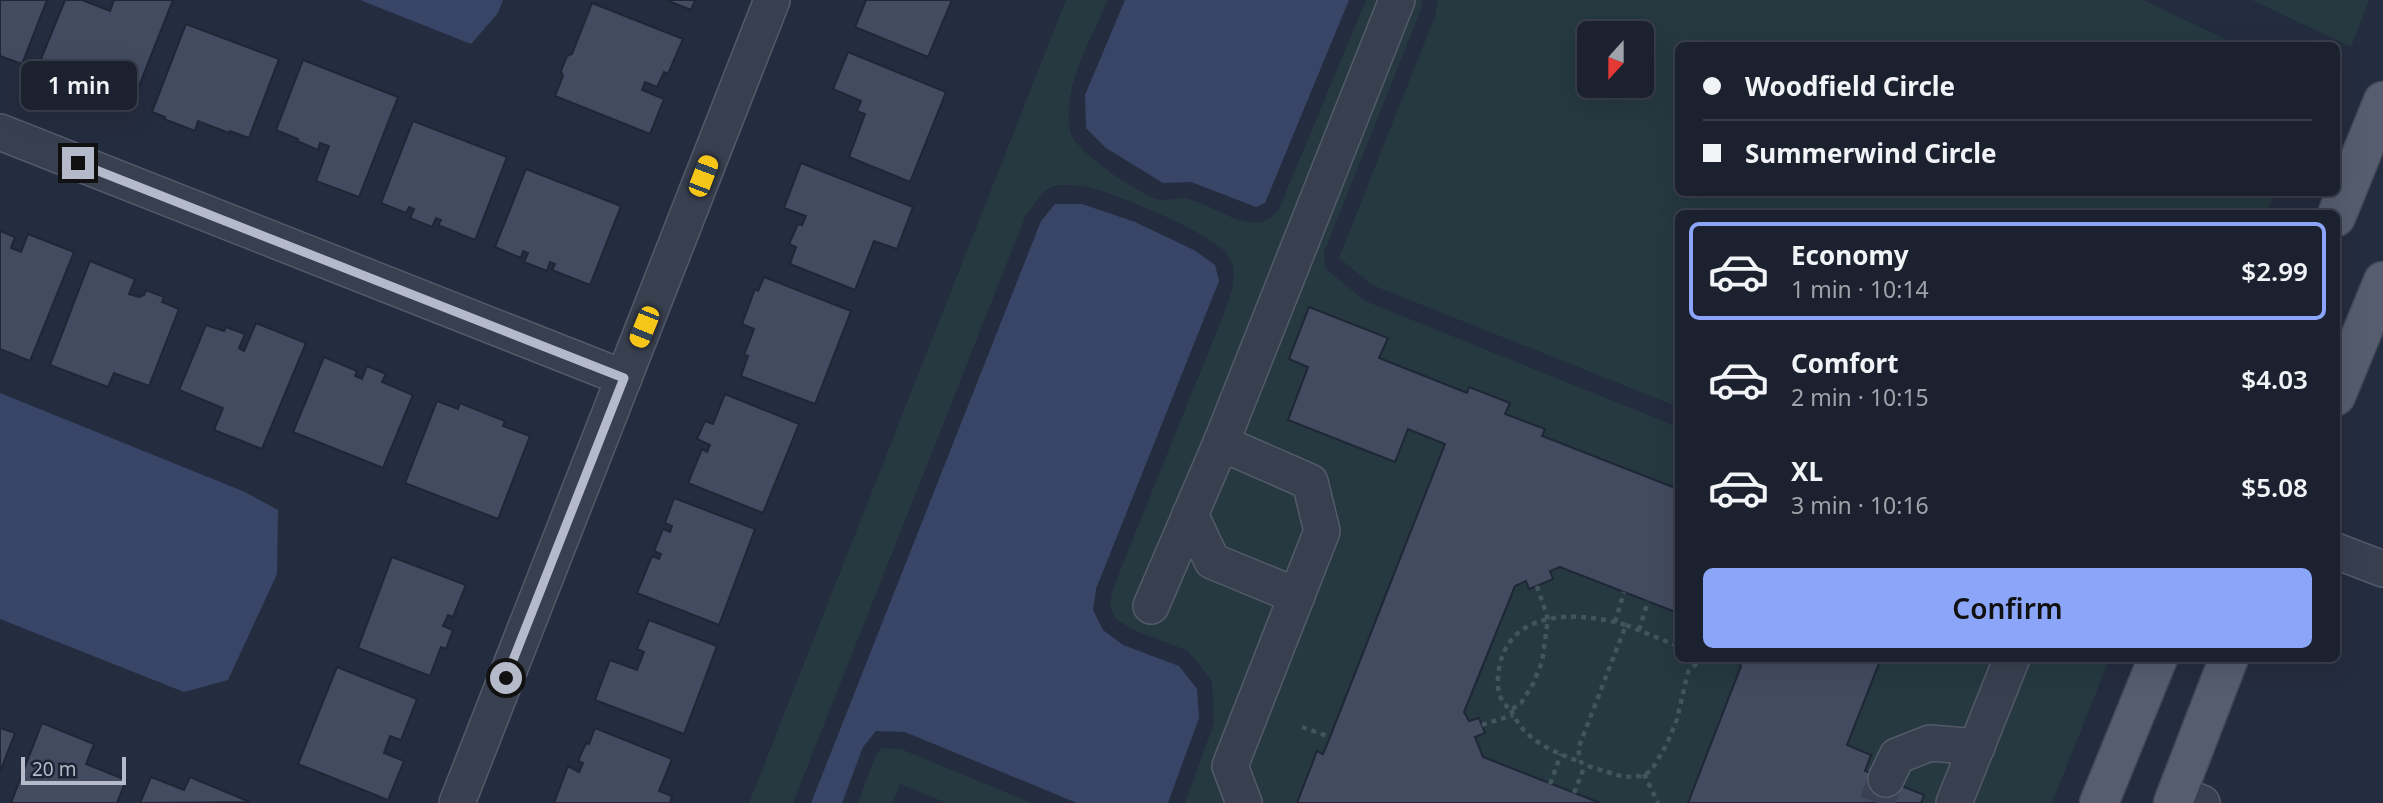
<!DOCTYPE html>
<meta charset="utf-8">
<style>
body{margin:0;font-family:"Noto Sans",sans-serif;background:#242937;color:#f1f3f6;height:100vh;display:flex;flex-direction:column;font-size:26px;white-space:nowrap}
*{box-sizing:border-box;margin:0}
p{font-size:23px;color:#a0a3aa}
.icon{flex:none;width:38px;height:38px;fill:none;stroke:currentColor;stroke-width:2;stroke-linecap:round;stroke-linejoin:round}
.map{position:relative;flex:1;overflow:hidden}
.drawer{position:absolute;left:1675px;top:210px;width:665px;height:452px;display:flex;flex-direction:column;background:#1b212f;border-radius:10px;box-shadow:0 7px 28px #0002,0 0 0 2px #393e4b}
.drawer>*{flex:none}
.guide{position:absolute;left:1675px;top:42px;width:665px;height:154px;border-radius:10px;box-shadow:0 7px 28px #0002,0 0 0 2px #393e4b;display:grid;align-content:center;height:154px;padding:0 28px;background:#1b212f}
.needle{width:46px;rotate:201deg}
.tools{position:absolute;left:1577px;top:21px;display:grid;gap:14px}
.tools a{display:grid;place-items:center;width:77px;height:77px;border-radius:10px;background:#1b212f;box-shadow:0 7px 28px #0002,0 0 0 2px #393e4b;font-size:35px}
.scale{position:absolute;left:21px;bottom:18px;width:105px;box-sizing:border-box;padding-left:7px;border:4px solid #b5baca;border-top:0;font-size:19px;line-height:24px;white-space:nowrap;color:#b5baca;-webkit-text-stroke:5px #1d2434;paint-order:stroke}
.end{position:absolute;width:32px;height:32px;margin:-16px;border:9px solid #b5baca;background:#111;box-shadow:0 0 0 4px #111}
.from{border-radius:50%}
.bubble{position:absolute;height:49px;border-radius:10px;background:#1b212f;box-shadow:0 7px 28px #0002,0 0 0 2px #393e4b;font-size:23px;font-weight:600;line-height:49px;text-align:center}
.car{position:absolute;width:21px;height:42px;margin:-21px -10px;border-radius:9px;box-shadow:0 0 5px 2px #0007;background:linear-gradient(#f5c518 24%,#345 0 40%,#f5c518 0 76%,#345 0 86%,#f5c518 0)}
.guide b{display:flex;align-items:center;gap:24px;height:66px;font-size:26px}
.guide b+b{border-top:2px solid #393e4b}
.guide i{width:18px;height:18px;background:#f1f3f6}
ul{padding:12px 0 0;list-style:none}
li{display:flex;align-items:center;gap:21px;height:98px;margin:0 14px 10px;padding:0 14px;border:4px solid transparent;border-radius:10px}
li div{flex:1}
li b{display:block;font-size:26px}
li em{font-style:normal;font-weight:600}
li.current{border-color:#8ba6f9}
li>.icon{width:63px;height:63px;stroke-width:1.5}
.cta{display:flex;gap:14px;margin-top:auto;padding:14px 28px}
.cta a{flex:1;height:80px;border-radius:10px;background:#8ba6f9;color:#111;font-size:28px;font-weight:600;line-height:80px;text-align:center}
.map>svg:first-child{display:block}
.green{fill:#263940;fill-rule:evenodd}
.water{fill:#384566}
.building{fill:#434b61;stroke:#1f2636;stroke-width:2}
.lines{fill:none;stroke-linecap:round;stroke-linejoin:round}
.minor-tunnel{stroke:#3a4154;stroke-width:35;stroke-dasharray:35 18;stroke-linecap:butt}
.minor-casing{stroke:#535a6a;stroke-width:38}
.major-casing{stroke:#424858;stroke-width:41}
.path{stroke:#41555a;stroke-width:4.5;stroke-dasharray:5 5;stroke-linecap:butt}
.minor{stroke:#383f4f;stroke-width:35}
.major{stroke:#565d6f;stroke-width:38}
.route{stroke:#b5baca;stroke-width:9}
</style>
<div class="map">
<svg width="2383" height="803" viewBox="0 0 2383 803">
<rect width="100%" height="100%" fill="#242c3f"/>
<g class="green">
<path d="M1066 0H1108C1091 40 1062 86 1070 131 1074 151 1137 192 1156 199 1166 202 1178 197 1188 199 1217 205 1255 242 1279 209L1366 0H1422L1420 12 1324 252 1325 268 1365 301 1678 427V595L1582 557 1516 562 1449 710 1460 746 1554 803H1185L1214 723 1212 681 1188 651 1131 629 1115 618 1110 606 1112 593 1123 563 1223 316C1229 297 1241 274 1228 255 1214 234 1109 190 1083 186 1075 185 1058 184 1051 187 1041 192 1033 207 1026 215L793 803H749Z"/>
<path d="M1438 0H2143L2238 45 1678 46V192L2275 193 2266 214H1678V407L1372 285 1339 258 1435 16ZM1589 33H1642V86H1589Z"/>
<path d="M2252 0H2369L2351 47Z"/>
<path d="M1560 567 1678 613V658H1728L1731 663 1737 660 1741 666 1688 803H1600L1483 757 1475 737 1485 733 1479 718 1469 721 1464 712 1515 586 1526 581 1537 586 1553 579 1550 571Z"/>
<path d="M1755 658H2110L2052 803H1704Z"/>
<path d="M882 748 901 749 1031 803H947L900 784 892 803H858L876 755Z"/>
</g>
<g class="water">
<path d="M360 0H503L498 13 471 44Z"/>
<path d="M1125 0H1349L1265 203 1256 207 1191 182 1163 183 1106 148 1086 128 1085 95Z"/>
<path d="M1055 204H1082L1135 222 1194 250 1215 265 1219 281 1096 589 1093 610 1103 630 1123 645 1179 666 1197 689 1199 718 1168 803H1077L905 732 876 731 863 747 842 803H811L1041 221Z"/>
<path d="M0 393 245 492 278 510 277 574 228 680 184 692 0 619Z"/>
</g>
<g class="building">
<path d="M0 0H47L22 64 0 56Z"/>
<path d="M65 0H82L110 11 114 0H173L131 106 85 88 91 70 83 67 78 80 61 73 62 68 41 59Z"/>
<path d="M666 0H695L691 10Z"/>
<path d="M866 0H952L928 57 855 27Z"/>
<path d="M592 3 683 39 668 74 664 72 657 87 645 82 642 90 664 99 650 134 555 96 563 76 561 71 567 56 572 54Z"/>
<path d="M186 24 279 59 249 138 230 131 229 133 198 121 195 131 164 119 165 117 152 112Z"/>
<path d="M848 52 946 92 910 182 849 157 865 114 857 111 861 101 833 89Z"/>
<path d="M303 60 398 97 359 197 316 181 329 146 320 143 318 150 297 141 298 139 276 130Z"/>
<path d="M413 121 507 157 475 240 438 225 441 220 436 218 432 227 410 218 414 209 409 207 406 213 381 203Z"/>
<path d="M801 163 913 207 897 249 874 241 855 290 790 264 796 247 789 244 798 224 802 225 806 216 784 208Z"/>
<path d="M526 169 621 206 590 285 552 270 555 264 550 262 547 271 524 262 528 253 523 251 521 258 495 247Z"/>
<path d="M0 231 15 237 11 248 21 252 28 234 74 252 30 361 0 349Z"/>
<path d="M90 261 135 279 129 294 139 297 144 295 146 290 164 297 162 302 179 309 149 386 114 373 108 387 50 365Z"/>
<path d="M764 277 851 311 815 404 741 376 748 356 744 355 754 329 742 324 755 289 758 291Z"/>
<path d="M1309 307 1388 338 1379 358 1467 393 1469 387 1510 403 1505 414 1545 429 1542 436 1678 489V613L1560 567 1550 571 1553 579 1537 586 1529 589 1526 581 1515 586 1464 712 1469 721 1479 718 1485 733 1475 737 1483 757 1600 803H1297L1317 751 1323 754 1330 737 1445 444 1408 429 1395 462 1288 420 1308 367 1289 359Z"/>
<path d="M256 323 306 343 262 449 214 430 223 408 179 390 206 325 224 331 226 327 245 334 239 348 244 351Z"/>
<path d="M324 357 357 371 355 376 362 379 367 366 386 374 382 382 413 395 383 468 293 432Z"/>
<path d="M725 394 799 424 763 513 688 483 702 449 707 452 710 445 697 439 705 421 713 424Z"/>
<path d="M437 401 458 409 460 403 505 421 503 426 530 436 498 519 405 483Z"/>
<path d="M674 498 755 529 719 625 637 593 652 556 659 559 661 554 654 551 663 529 670 532 672 526 665 523Z"/>
<path d="M392 557 466 585 453 617 448 615 443 626 453 630 446 649 441 647 430 676 358 648Z"/>
<path d="M649 620 717 646 684 734 595 700 610 660 637 670 644 652 637 649Z"/>
<path d="M1728 658H1881L1847 745 1871 755 1865 771 1924 795 1921 803H1688L1741 666 1737 660 1731 663Z"/>
<path d="M337 667 417 699 401 740 390 736 384 753 404 761 388 800 298 764Z"/>
<path d="M42 723 94 744 86 764 126 780 117 803H11Z"/>
<path d="M0 728 15 733 0 772Z"/>
<path d="M595 728 672 759 659 791 672 796 670 803H554L568 766 579 772 583 763 578 761 586 743 589 744Z"/>
<path d="M151 777 184 790 190 777 250 802 140 803Z"/>
</g>
<g class="lines">
<path class="minor-tunnel" d="M1877 803 1886 779"/>
<defs>
<g id="minor">
<path d="M0 132 624 378"/>
<path d="M1190 514 1212 561 1297 596"/>
<path d="M2336 551 2383 569"/>
<path d="M1151 606 1221 443"/>
<path d="M1886 779 1897 756 1930 743 1977 747"/>
<path d="M2176 793 2202 803"/>
<path d="M457 803 772 0"/>
<path d="M1244 803 1230 766 1322 531 1310 482 1221 443 1397 0"/>
<path d="M1954 803 2012 658"/>
</g>
<g id="major">
<path d="M2336 217 2383 101"/>
<path d="M2336 396 2383 281"/>
<path d="M2099 803 2158 658"/>
<path d="M2173 803 2229 658"/>
</g>
</defs>
<use href="#minor" class="minor-casing"/>
<use href="#major" class="major-casing"/>
<g class="path">
<path d="M1537 586 1548 619 1542 662 1533 684 1521 703 1511 710C1500 702 1497 691 1498 677 1503 609 1575 610 1626 625L1578 749 1581 762 1585 765 1624 777 1641 776 1651 771 1667 744 1677 719 1688 672 1702 658"/>
<path d="M1615 622 1624 592"/>
<path d="M1626 625 1678 646"/>
<path d="M1639 630 1648 601"/>
<path d="M1511 710C1525 741 1550 750 1580 762"/>
<path d="M1482 725 1513 715"/>
<path d="M1302 727 1330 737"/>
<path d="M1644 774 1658 803"/>
<path d="M1550 784 1561 754"/>
<path d="M1574 793 1585 765"/>
</g>
<use href="#minor" class="minor"/>
<use href="#major" class="major"/>
</g>
<g class="lines">
<path class="route" d="M78 163 624 378 506 678"/>
</g>
</svg>
<div class="tools">
<a><svg class="needle" viewBox="-14 -14 28 28"><path d="M0-13l5 13h-10z" fill="#e53935"/><path d="M0 13l5-13h-10z" fill="#a0a3aa"/></svg></a>
</div>
<div class="scale">20 m</div>
<i class="end from" style="left:506px;top:678px"></i>
<i class="end" style="left:78px;top:163px"></i>
<div class="bubble" style="left:21px;top:61px;width:116px">1 min</div>
<i class="car" style="left:703px;top:176px;rotate:21deg"></i>
<i class="car" style="left:644px;top:327px;rotate:202deg"></i>
<div class="guide">
<b><i class="from"></i>Woodfield Circle</b>
<b><i></i>Summerwind Circle</b>
</div>
<section class="drawer">
<ul>
<li class="current"><svg class="icon" aria-label="car" viewBox="0 0 24 24"><path d="M5 17H2v-5l4-1 3-4h7l3 4 3 1v5h-3M9 17h6M6 11h13"/><circle cx="7" cy="17" r="2"/><circle cx="17" cy="17" r="2"/></svg><div><b>Economy</b><p>1 min · 10:14</p></div><em>$2.99</em></li>
<li><svg class="icon" aria-label="car" viewBox="0 0 24 24"><path d="M5 17H2v-5l4-1 3-4h7l3 4 3 1v5h-3M9 17h6M6 11h13"/><circle cx="7" cy="17" r="2"/><circle cx="17" cy="17" r="2"/></svg><div><b>Comfort</b><p>2 min · 10:15</p></div><em>$4.03</em></li>
<li><svg class="icon" aria-label="car" viewBox="0 0 24 24"><path d="M5 17H2v-5l4-1 3-4h7l3 4 3 1v5h-3M9 17h6M6 11h13"/><circle cx="7" cy="17" r="2"/><circle cx="17" cy="17" r="2"/></svg><div><b>XL</b><p>3 min · 10:16</p></div><em>$5.08</em></li>
</ul>
<div class="cta"><a>Confirm</a></div>
</section>
</div>
